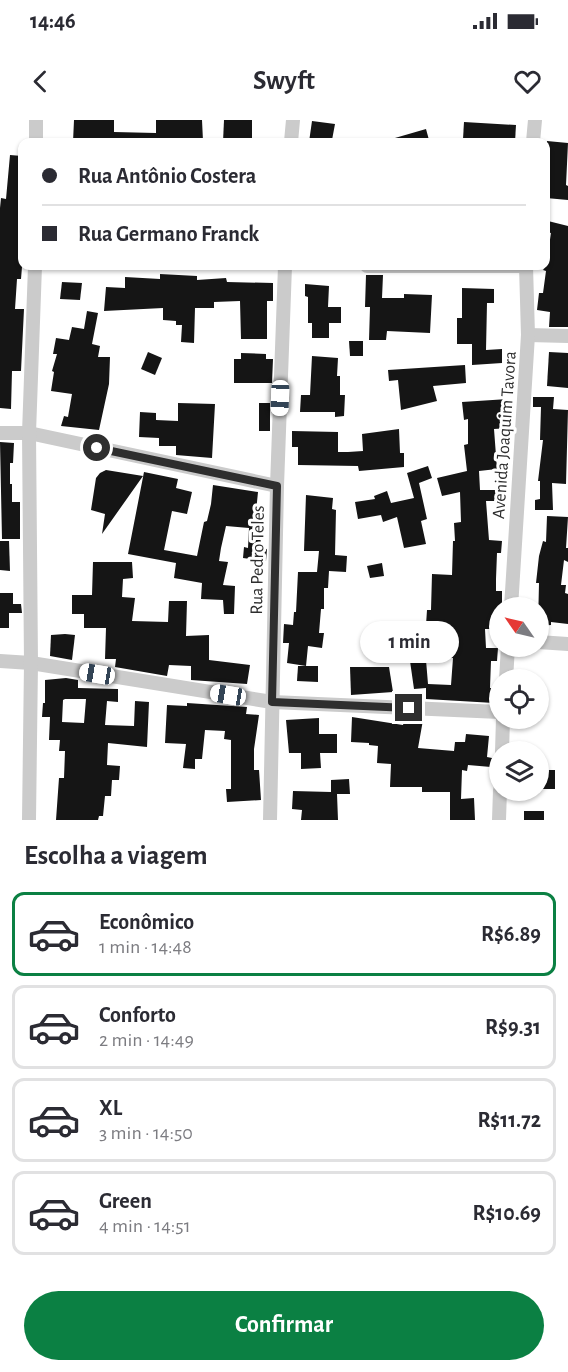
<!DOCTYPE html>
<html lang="pt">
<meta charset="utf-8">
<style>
body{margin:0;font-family:"Alegreya Sans",sans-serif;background:#f2f2f3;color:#2b2b33;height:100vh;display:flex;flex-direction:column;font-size:22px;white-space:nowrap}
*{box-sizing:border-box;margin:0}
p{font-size:20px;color:#7c7c81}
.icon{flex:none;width:33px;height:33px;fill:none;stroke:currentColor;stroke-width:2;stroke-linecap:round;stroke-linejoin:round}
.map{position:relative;height:700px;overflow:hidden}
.panel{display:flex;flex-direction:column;background:#fff;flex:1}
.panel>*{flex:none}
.guide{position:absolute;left:18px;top:18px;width:532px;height:132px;border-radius:12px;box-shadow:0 2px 4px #0004;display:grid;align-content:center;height:132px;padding:0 24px;background:#fff}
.needle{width:39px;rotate:304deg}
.buttons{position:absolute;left:489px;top:477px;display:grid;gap:12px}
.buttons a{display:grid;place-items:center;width:60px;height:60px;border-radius:50%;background:#fff;box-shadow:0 2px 4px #0004;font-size:30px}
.end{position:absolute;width:27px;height:27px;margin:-14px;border:8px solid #2e2e2e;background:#fff;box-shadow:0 0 0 3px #fff}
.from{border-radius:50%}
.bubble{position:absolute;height:42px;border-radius:21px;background:#fff;box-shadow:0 2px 4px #0004;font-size:20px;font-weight:700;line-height:42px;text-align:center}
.car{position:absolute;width:18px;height:36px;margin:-18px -9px;border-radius:8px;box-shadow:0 0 4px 2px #0007;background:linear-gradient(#fff 24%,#345 0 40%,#fff 0 76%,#345 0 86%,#fff 0)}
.guide b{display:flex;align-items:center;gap:21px;height:57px;font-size:22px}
.guide b+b{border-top:2px solid #e1e1e2}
.guide i{width:15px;height:15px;background:#2b2b33}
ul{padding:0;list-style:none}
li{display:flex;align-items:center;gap:18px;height:84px;margin:0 12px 9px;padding:0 12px;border:3px solid #e1e1e2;border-radius:12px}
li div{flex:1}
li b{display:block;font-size:22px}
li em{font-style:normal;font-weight:700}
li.active{border-color:#0b8043}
li>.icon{width:54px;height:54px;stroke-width:1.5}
h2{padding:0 24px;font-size:27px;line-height:72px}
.button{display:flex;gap:12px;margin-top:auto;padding:12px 24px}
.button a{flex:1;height:69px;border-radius:36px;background:#0b8043;color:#fff;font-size:24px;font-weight:700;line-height:69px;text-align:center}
.status{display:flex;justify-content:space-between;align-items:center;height:42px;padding:0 30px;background:#fff;direction:ltr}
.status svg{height:16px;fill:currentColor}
header{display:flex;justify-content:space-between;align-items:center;height:78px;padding:0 24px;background:#fff;font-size:27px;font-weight:700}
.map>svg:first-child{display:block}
.building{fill:#151515;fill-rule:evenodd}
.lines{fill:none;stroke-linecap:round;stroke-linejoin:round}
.street{stroke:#cbcbcb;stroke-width:14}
.route{stroke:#2e2e2e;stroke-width:8}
.labels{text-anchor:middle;stroke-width:6;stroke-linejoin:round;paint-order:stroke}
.street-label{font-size:18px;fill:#2e2e2e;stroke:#fff}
</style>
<div class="status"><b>14:46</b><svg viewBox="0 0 49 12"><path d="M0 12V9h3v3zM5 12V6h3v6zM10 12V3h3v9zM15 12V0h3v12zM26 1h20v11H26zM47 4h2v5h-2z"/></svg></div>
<header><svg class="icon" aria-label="back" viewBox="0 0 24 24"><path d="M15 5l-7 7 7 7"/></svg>Swyft<svg class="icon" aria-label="heart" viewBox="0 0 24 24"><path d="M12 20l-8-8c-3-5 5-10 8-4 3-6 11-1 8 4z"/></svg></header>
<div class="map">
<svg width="568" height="700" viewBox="0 0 568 700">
<rect width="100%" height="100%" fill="#fff"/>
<g class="building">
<path d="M74 0H114V12L156 13V0H202L203 21 73 22Z"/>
<path d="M224 0H252V22H223Z"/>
<path d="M312 1 335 4 332 20 326 19V22H309Z"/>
<path d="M464 2 516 5 515 22 463 19Z"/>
<path d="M426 9 429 20 420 22H389L388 20Z"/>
<path d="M547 21 568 23 566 65 568 66V80L546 78 549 41 546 40Z"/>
<path d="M10 35 22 36 19 80H22V147L21 159H17L15 189H24L21 251H12L11 289 0 288V88L1 78 6 79Z"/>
<path d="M548 101 568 106V207H549L550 192 537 190 539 173H543L546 151 543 150 546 146 551 113 546 112Z"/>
<path d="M160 154 197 156V160L226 158 227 162 273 163V181H267V219H241L240 181 214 182V188H195L194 223 181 222 182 205H176V201L163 200V188L104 191 106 167 125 168V157L160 159Z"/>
<path d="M366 155H383L382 178H404V174L432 175 430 213 387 211 386 220H369L370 187H365Z"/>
<path d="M62 162 82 163 80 180 60 179Z"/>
<path d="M305 164 329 166 328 187H341V203H329V218H312V203H308V177L305 176Z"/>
<path d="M462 168 494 169V183H487L486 230 502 229V243L472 245V224H457V198H462Z"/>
<path d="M87 191 98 193 92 224 100 226 98 237H110L109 264 99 310 61 306 64 296 68 297 72 274 51 271 54 252 52 251 57 234H53L56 218 69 220 72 207 84 209Z"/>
<path d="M349 221H363V236H350Z"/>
<path d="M148 232 162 238 155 255 141 249Z"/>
<path d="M549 232 568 233V268L547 266Z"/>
<path d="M241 233 266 234V239H273L272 263H234V239H241Z"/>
<path d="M312 236 338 238 337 256H340V275H345L344 296 335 297V292H300L301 275H310Z"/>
<path d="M465 245 466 263 433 266 437 281 401 290 398 260 389 261 388 250Z"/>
<path d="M533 277H554L553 289 568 290 566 364 552 363 553 390H535V380L540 379V361H538L543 320H540L541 287H533Z"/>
<path d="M508 279 511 308 494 309 497 349 479 351 480 370H505V381H486L489 420 502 421 501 433H497L496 459V471H502V488H500L499 499 491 509H485L486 528H498L497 541H491L490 568H495L494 583 426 579V568L414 569 410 541 426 540 428 564 451 565 453 538 431 537V525L437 526 438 505H426L427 490H431L432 454 452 455 453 421H455L454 403 461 402 460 372 442 376 437 358 467 351 464 325 468 324V299L464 300 462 282Z"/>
<path d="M178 283 215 284 212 338 176 335V326H159V318L139 317 140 292 156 293V300L178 301Z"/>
<rect x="259" y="283" width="11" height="28"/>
<path d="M399 309 400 333H404V347L359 351 358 346 298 345V327H292V311L338 312V332H348L363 331 362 314Z"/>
<path d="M0 322 14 323 13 343H10V364H12V382H20V419H2Z"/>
<path d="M428 346 432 358 419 363 427 399 421 401 426 424 404 428 397 397 383 402 381 395 358 399 355 382 375 379 374 376 387 371 391 383 414 378 407 353Z"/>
<path d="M106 350 143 356 102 414 105 394 91 390 96 358 100 353Z"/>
<path d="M144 352 178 359 176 368 192 372 187 394 172 391 164 430 197 436 204 402 207 401 211 384 213 365 258 372 256 392H263L260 428 267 429 266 441 243 438 244 427 248 428 249 408 226 406 221 428 219 441 228 442 223 465 235 466 234 494H224L223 480 201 479 202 463 174 458 176 443 128 434Z"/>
<path d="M306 375 333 378 332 389 336 390 335 435 347 436 346 452 329 451 328 468H324V489H321L319 513H324L322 528 308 526 306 546 287 543 289 523H283L284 504 293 505 294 492H296L298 452H317L319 431H304Z"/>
<path d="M547 396 568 397 566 428H568V442L564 440 561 465H566L565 473 568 474V504L551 502V505L538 506 539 463H536L539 436 543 421 546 422Z"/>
<path d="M0 421H9L10 451 0 450Z"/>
<path d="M93 442H132L133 458 123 459 122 477 135 478 132 501 168 502 169 481H187L186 516 209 515V540L250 545 247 564 191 560V546L169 545 167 556 115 547 116 539H105L106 508H84V494H72V475H92Z"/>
<path d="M382 443 384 456 370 458 367 446Z"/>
<path d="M0 473H13V484H21L22 493H9V508H0Z"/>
<path d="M65 514 75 515 72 540 50 536 51 515Z"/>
<path d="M298 546H318V562L297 561Z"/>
<path d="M350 547H389L393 572 351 575Z"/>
<path d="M66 558 78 560V568L118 569V582L107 581 105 605 134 606 135 581 149 582 147 627 108 623 107 645 120 646 119 660H112L111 676H105L103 696H99L98 700H56L59 658H64L65 631H59L60 620H49L50 597H42L43 583H45V560ZM65 579H86L84 603 62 602 63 580Z"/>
<path d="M187 583 247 587 246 594 259 595 254 629V650H259L261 680 227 682 226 669H231V620L224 619 225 611 205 610 202 639H195V649L183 648 186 624 165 623 167 585 187 586Z"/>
<path d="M352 597 403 605 405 597 423 600 418 628 454 631 455 622H465L466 614 489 616 487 637 492 638 491 647 468 645 467 651 462 650 461 679 474 678 475 700H450V672H422V667H390L391 644 377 643 378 626 369 625V623L351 622Z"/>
<path d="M319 598V614H337V633H320L321 648 301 649V633H289L286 600Z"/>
<rect x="538" y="650" width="17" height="19"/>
<path d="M349 659 350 674H337L338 700H301L302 690 292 689 293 671 331 672V660Z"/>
<rect x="524" y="691" width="20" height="9"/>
</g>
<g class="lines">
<g class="street">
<path d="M36 0V22"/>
<path d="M291 22 293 0"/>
<path d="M533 22 535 0"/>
<path d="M367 146H526"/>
<path d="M528 215 568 216"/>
<path d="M0 313H29L277 366"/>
<path d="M511 488 528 215 526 146"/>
<path d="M538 522 568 524"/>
<path d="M0 541 31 543 272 582 500 592"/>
<path d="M506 560 508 526"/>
<path d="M502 632 503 598"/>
<path d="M29 700 31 543 29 313 35 146"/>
<path d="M270 700 277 366 285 146"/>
<path d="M499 700 500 670"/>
</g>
</g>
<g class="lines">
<path class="route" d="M97 328 277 366 272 582 409 588"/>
</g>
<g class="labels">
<g class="street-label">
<text transform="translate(504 315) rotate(-86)" y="6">Avenida Joaquim Tavora</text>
<text transform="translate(257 440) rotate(-89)" y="6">Rua Pedro Teles</text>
</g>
</g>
</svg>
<div class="buttons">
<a><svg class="needle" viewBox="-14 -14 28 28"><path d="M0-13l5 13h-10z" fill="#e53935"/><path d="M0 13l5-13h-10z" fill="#7c7c81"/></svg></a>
<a><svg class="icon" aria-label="locate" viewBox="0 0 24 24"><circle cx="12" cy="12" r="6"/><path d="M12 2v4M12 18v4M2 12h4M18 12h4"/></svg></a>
<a><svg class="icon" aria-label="layers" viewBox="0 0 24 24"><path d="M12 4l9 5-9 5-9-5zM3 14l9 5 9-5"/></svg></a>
</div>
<i class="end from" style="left:97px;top:328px"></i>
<i class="end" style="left:409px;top:588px"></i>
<div class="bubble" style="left:360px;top:501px;width:99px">1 min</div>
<i class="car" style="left:280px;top:278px;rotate:182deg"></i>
<i class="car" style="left:97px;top:554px;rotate:279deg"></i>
<i class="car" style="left:228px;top:575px;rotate:279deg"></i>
<div class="guide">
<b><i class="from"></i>Rua Antônio Costera</b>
<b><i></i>Rua Germano Franck</b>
</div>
</div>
<section class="panel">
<h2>Escolha a viagem</h2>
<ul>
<li class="active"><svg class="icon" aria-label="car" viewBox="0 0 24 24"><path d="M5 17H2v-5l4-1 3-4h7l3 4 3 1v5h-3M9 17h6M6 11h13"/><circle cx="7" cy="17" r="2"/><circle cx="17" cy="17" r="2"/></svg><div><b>Econômico</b><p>1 min · 14:48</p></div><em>R$6.89</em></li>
<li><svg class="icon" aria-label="car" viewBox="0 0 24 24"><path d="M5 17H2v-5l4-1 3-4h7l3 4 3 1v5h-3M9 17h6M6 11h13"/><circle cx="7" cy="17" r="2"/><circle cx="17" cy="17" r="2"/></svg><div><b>Conforto</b><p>2 min · 14:49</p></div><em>R$9.31</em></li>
<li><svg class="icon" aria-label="car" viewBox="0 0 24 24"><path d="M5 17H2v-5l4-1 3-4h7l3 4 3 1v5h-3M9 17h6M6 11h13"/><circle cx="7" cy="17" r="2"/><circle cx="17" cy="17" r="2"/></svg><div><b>XL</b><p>3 min · 14:50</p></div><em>R$11.72</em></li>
<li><svg class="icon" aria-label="car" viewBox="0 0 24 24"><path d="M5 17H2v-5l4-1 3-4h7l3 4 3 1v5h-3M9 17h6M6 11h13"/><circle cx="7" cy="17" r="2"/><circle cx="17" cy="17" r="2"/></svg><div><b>Green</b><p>4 min · 14:51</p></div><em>R$10.69</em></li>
</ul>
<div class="button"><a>Confirmar</a></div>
</section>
